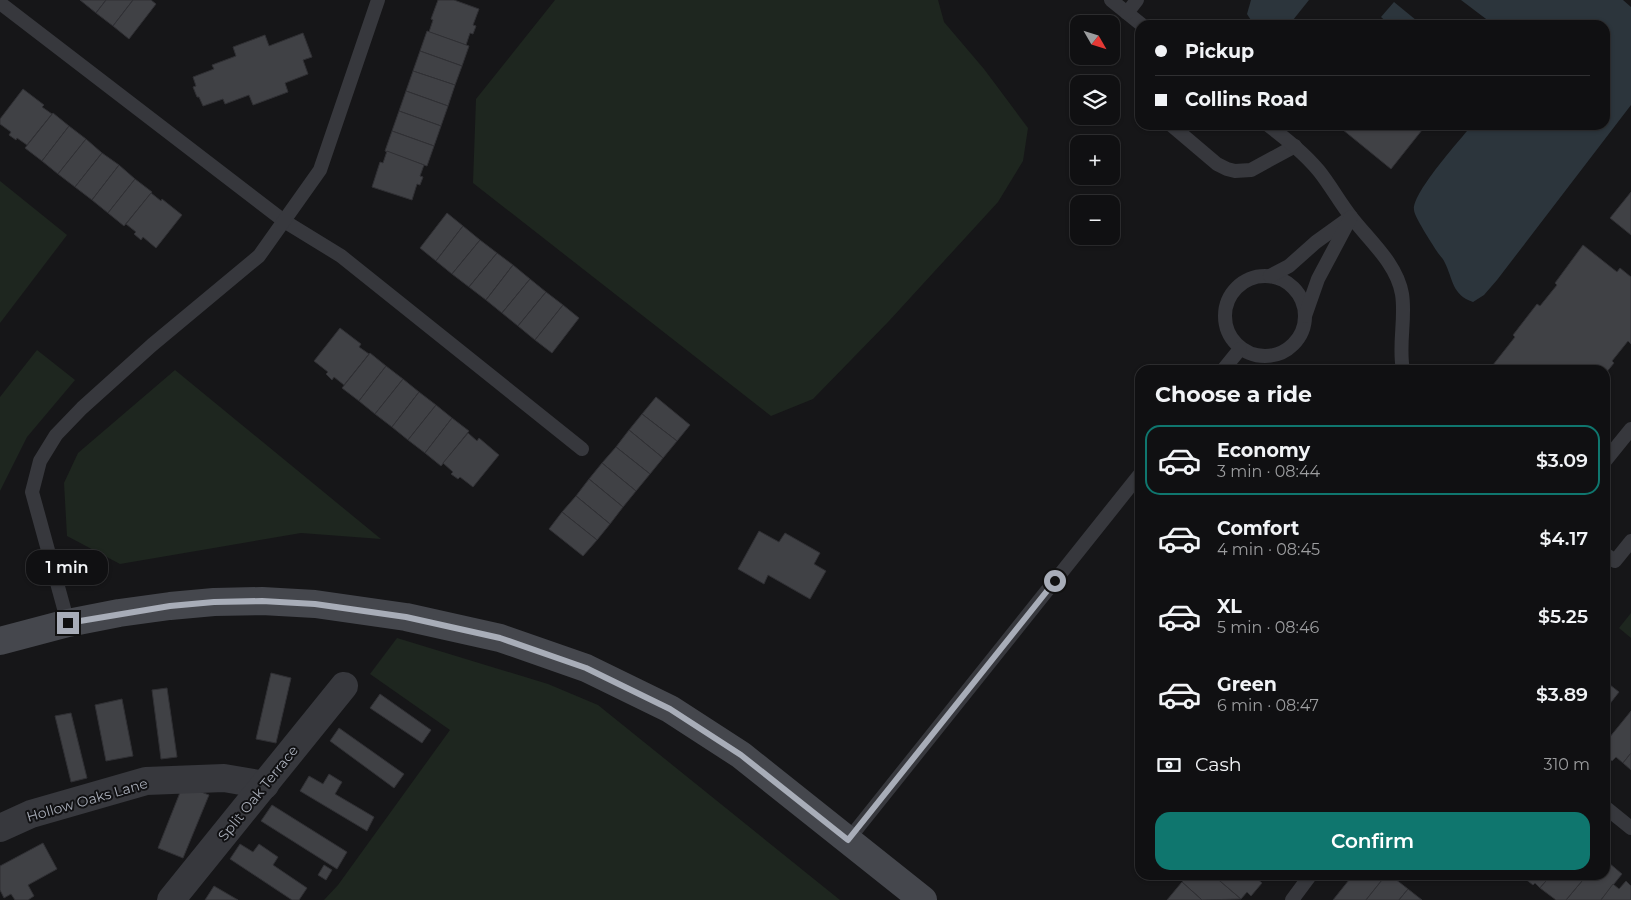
<!DOCTYPE html>
<meta charset="utf-8">
<style>
body{margin:0;font-family:Montserrat,sans-serif;background:#1e1e20;color:#f1f3f6;height:100vh;display:flex;flex-direction:column;font-size:19px;white-space:nowrap}
*{box-sizing:border-box;margin:0}
p{font-size:16px;color:#9c9d9f}
.icon{flex:none;width:28px;height:28px;fill:none;stroke:currentColor;stroke-width:2;stroke-linecap:round;stroke-linejoin:round}
.map{position:relative;flex:1;overflow:hidden}
.drawer{position:absolute;left:1135px;top:365px;width:475px;height:515px;display:flex;flex-direction:column;background:#101012;border-radius:15px;box-shadow:0 1px 4px #0004,0 0 0 1px #303032}
.drawer>*{flex:none}
.guide{position:absolute;left:1135px;top:20px;width:475px;height:110px;border-radius:15px;box-shadow:0 1px 4px #0004,0 0 0 1px #303032;display:grid;align-content:center;height:110px;padding:0 20px;background:#101012}
.needle{width:32px;rotate:129deg}
.tools{position:absolute;left:1070px;top:15px;display:grid;gap:10px}
.tools a{display:grid;place-items:center;width:50px;height:50px;border-radius:10px;background:#101012;box-shadow:0 1px 4px #0004,0 0 0 1px #303032;font-size:25px}
.end{position:absolute;width:22px;height:22px;margin:-11px;border:6px solid #a8adb8;background:#111;box-shadow:0 0 0 2px #111}
.from{border-radius:50%}
.bubble{position:absolute;height:35px;border-radius:15px;background:#101012;box-shadow:0 1px 4px #0004,0 0 0 1px #303032;font-size:16px;font-weight:600;line-height:35px;text-align:center}
.guide b{display:flex;align-items:center;gap:18px;height:48px;font-size:19px}
.guide b+b{border-top:1px solid #303032}
.guide i{width:12px;height:12px;background:#f1f3f6}
ul{padding:0;list-style:none}
li{display:flex;align-items:center;gap:15px;height:70px;margin:0 10px 8px;padding:0 10px;border:2px solid transparent;border-radius:15px}
li div{flex:1}
li b{display:block;font-size:19px}
li em{font-style:normal;font-weight:600}
li.selected{border-color:#0f766e}
li>.icon{width:45px;height:45px;stroke-width:1.5}
h2{padding:0 20px;font-size:22px;line-height:60px}
.pay{display:flex;align-items:center;gap:12px;height:55px;padding:0 20px;font-size:19px}
.pay p{margin-inline-start:auto}
.action{display:flex;gap:10px;margin-top:auto;padding:10px 20px}
.action a{flex:1;height:58px;border-radius:15px;background:#0f766e;color:#fff;font-size:20px;font-weight:600;line-height:58px;text-align:center}
.map>svg:first-child{display:block}
.green{fill:#1e261f}
.water{fill:#2c353c}
.building{fill:#404145;stroke:#303034}
.lines{fill:none;stroke-linecap:round;stroke-linejoin:round}
.lane{stroke:#37383d;stroke-width:14}
.street{stroke:#37383d;stroke-width:28}
.secondary{stroke:#45474d;stroke-width:28}
.route{stroke:#a8adb8;stroke-width:6}
.labels{text-anchor:middle;stroke-width:4;stroke-linejoin:round;paint-order:stroke}
.street-label{font-size:14px;fill:#a8adb8;stroke:#111113}
</style>
<div class="map">
<svg width="1631" height="900" viewBox="0 0 1631 900">
<rect width="100%" height="100%" fill="#161618"/>
<g class="green">
<path d="M555 0H938L944 22 984 69 1028 128 1023 161 998 202 889 321 813 399 771 416 473 183 476 99Z"/>
<path d="M0 181 67 235 0 323Z"/>
<path d="M37 350 75 380 27 437 0 491V397Z"/>
<path d="M175 370 381 539 301 533 120 564 67 536 64 483 78 453Z"/>
<path d="M1631 613V638L1619 628Z"/>
<path d="M397 638 548 684 598 705 840 900H324L338 885 450 730 370 674Z"/>
</g>
<g class="water">
<path d="M1251 0H1309L1289 25H1254L1247 14Z"/>
<path d="M1461 0H1623L1631 7V105L1497 280 1484 295 1473 302C1452 295 1453 279 1445 263 1443 258 1439 255 1436 250 1432 244 1414 216 1414 210 1412 193 1460 140 1472 125H1605V25H1494Z"/>
<path d="M1394 2 1422 25H1390L1381 17Z"/>
</g>
<g class="building">
<path d="M80 0H106L96 13Z"/>
<path d="M106 0H133L113 26 96 13Z"/>
<path d="M133 0H151L156 4 129 39 113 26Z"/>
<path d="M438 0H454L479 9 473 25 476 26 473 34 470 33 466 45 429 32 433 20 431 19Z"/>
<path d="M427 31 469 46 462 66 420 51Z"/>
<path d="M303 33 312 57 303 60 308 74 285 83 288 92 253 105 249 95 225 104 223 99 203 106 199 97H197L193 87 196 86 193 77 214 69 212 65 236 56 233 47 265 35 269 46Z"/>
<path d="M420 51 462 66 455 85 413 71Z"/>
<path d="M413 71 455 85 448 106 406 91Z"/>
<path d="M23 89 44 105 42 107 52 114 27 145 17 138 16 140 9 135 11 132 0 124V119Z"/>
<path d="M406 91 448 106 441 126 399 111Z"/>
<path d="M399 111 441 126 434 146 392 131Z"/>
<path d="M53 113 69 126 42 161 25 148Z"/>
<path d="M1337 125H1426L1391 169Z"/>
<path d="M69 126 86 139 58 174 42 161Z"/>
<path d="M392 131 434 146 427 166 385 151Z"/>
<path d="M86 139 102 153 75 187 58 174Z"/>
<path d="M387 151 424 165 420 176 423 177 420 185 417 184 412 200 372 187 380 162 383 163Z"/>
<path d="M102 153 119 165 92 200 75 187Z"/>
<path d="M119 165 135 179 108 213 92 200Z"/>
<path d="M135 179 152 192 124 226 108 213Z"/>
<path d="M1631 192V235L1610 218Z"/>
<path d="M151 193 161 201 162 199 182 215 156 248 143 237 141 240 134 234 136 232 126 224Z"/>
<path d="M447 213 463 226 436 261 420 248Z"/>
<path d="M463 226 480 240 452 274 436 261Z"/>
<path d="M480 240 497 253 469 287 452 274Z"/>
<path d="M1583 245 1617 272 1620 268 1631 277V344L1628 341 1612 361 1614 363 1605 374V370H1489L1515 337 1513 335 1537 304 1540 306 1557 285 1555 283Z"/>
<path d="M497 253 513 265 486 300 469 287Z"/>
<path d="M513 265 530 279 502 313 486 300Z"/>
<path d="M530 279 546 292 518 326 502 313Z"/>
<path d="M546 292 563 305 535 340 518 326Z"/>
<path d="M563 305 579 318 552 353 535 340Z"/>
<path d="M340 328 361 344 359 347 369 354 344 385 334 377 332 380 326 374 328 372 314 361Z"/>
<path d="M370 353 386 366 359 401 342 388Z"/>
<path d="M386 366 403 379 375 414 359 401Z"/>
<path d="M403 379 419 392 392 427 375 414Z"/>
<path d="M419 392 436 405 408 440 392 427Z"/>
<path d="M656 397 690 425 677 441 642 414Z"/>
<path d="M436 405 452 418 425 453 408 440Z"/>
<path d="M642 414 677 441 663 458 629 430Z"/>
<path d="M452 418 469 431 441 466 425 453Z"/>
<path d="M629 430 663 458 650 474 616 447Z"/>
<path d="M468 433 477 441 479 438 499 455 473 487 460 477 458 479 451 474 453 472 443 463Z"/>
<path d="M616 447 650 474 636 491 602 463Z"/>
<path d="M602 463 636 491 623 507 589 479Z"/>
<path d="M589 479 623 507 610 524 576 496Z"/>
<path d="M576 496 610 524 597 540 562 512Z"/>
<path d="M562 512 597 540 583 556 549 529Z"/>
<path d="M759 531 779 542 785 533 820 553 814 564 826 571 810 599 768 575 764 584 738 569Z"/>
<path d="M271 673 291 678 276 743 256 739Z"/>
<path d="M1605 681 1619 692 1605 710Z"/>
<path d="M167 688 177 757 161 759 152 690Z"/>
<path d="M380 694 431 730 422 743 370 708Z"/>
<path d="M122 699 133 756 106 761 95 705Z"/>
<path d="M1631 711V753L1623 763 1616 757 1612 761 1605 755V743Z"/>
<path d="M71 713 87 778 71 782 55 716Z"/>
<path d="M339 728 404 774 394 788 330 741Z"/>
<path d="M1631 753V770L1623 763Z"/>
<path d="M329 774 342 782 335 794 374 817 367 831 300 791 309 776 323 784Z"/>
<path d="M183 785 209 795 183 858 158 848Z"/>
<path d="M272 805 347 852 337 869 261 821Z"/>
<path d="M43 843 57 869 28 885 34 896 28 900H15L11 894 4 898 0 890V866Z"/>
<path d="M240 844 253 852 259 844 278 857 273 865 307 888 299 900H292L230 859Z"/>
<path d="M1609 863 1622 874 1601 900H1566L1587 875H1605V868Z"/>
<path d="M324 865 332 870 326 880 318 875Z"/>
<path d="M1188 875H1213L1241 899 1202 900 1182 882Z"/>
<path d="M1213 875H1253L1262 883 1251 896 1247 892 1241 899Z"/>
<path d="M1353 875H1386L1366 900H1333Z"/>
<path d="M1386 875H1390L1408 889 1399 900H1366Z"/>
<path d="M1520 875H1551L1540 888 1535 883 1533 885Z"/>
<path d="M1551 875H1587L1566 900H1556L1540 888Z"/>
<path d="M1626 881 1631 886V900H1601L1613 884 1619 889Z"/>
<path d="M1182 882 1202 900H1167Z"/>
<path d="M214 886 238 900H205Z"/>
<path d="M1408 889 1422 900H1399Z"/>
</g>
<g class="lines">
<g class="lane">
<path d="M1111 0 1142 25"/>
<path d="M0 3 284 221 341 256 582 449"/>
<path d="M1127 13 1137 0"/>
<path d="M1171 125 1217 164 1227 169 1235 171 1251 170 1295 146"/>
<path d="M1268 125C1286 139 1304 153 1319 171 1331 186 1340 203 1352 218 1370 241 1397 264 1402 294 1406 319 1398 345 1403 370"/>
<circle cx="1265" cy="316" r="40"/>
<path d="M1270 276 1289 266 1316 242 1348 219"/>
<path d="M1305 316 1318 279 1351 217"/>
<path d="M1223 370 1240 349"/>
<path d="M1605 461 1631 429"/>
<path d="M1605 554 1615 561 1631 541"/>
<path d="M68 623 32 492 40 461 56 435 82 408 152 345 259 256 320 170 378 0"/>
<path d="M1605 807 1631 828"/>
<path d="M848 840 1140 474"/>
<path d="M1292 900 1309 877"/>
</g>
<g class="street">
<path d="M0 828 31 814 146 781 224 778 265 785"/>
<path d="M171 900 344 686"/>
</g>
<path class="secondary" d="M0 641 68 623 119 613 170 606 214 602 262 601 315 604 406 617 500 638 586 668 670 709 741 755 923 900"/>
</g>
<g class="lines">
<path class="route" d="M68 623 170 606 214 602 262 601 315 604 406 617 500 638 586 668 670 709 741 755 848 840 1055 581"/>
</g>
<g class="labels">
<g class="street-label">
<text transform="translate(258 793) rotate(-51)" y="5">Split Oak Terrace</text>
<text transform="translate(87 800) rotate(-16)" y="5">Hollow Oaks Lane</text>
</g>
</g>
</svg>
<div class="tools">
<a><svg class="needle" viewBox="-14 -14 28 28"><path d="M0-13l5 13h-10z" fill="#e53935"/><path d="M0 13l5-13h-10z" fill="#9c9d9f"/></svg></a>
<a><svg class="icon" aria-label="layers" viewBox="0 0 24 24"><path d="M12 4l9 5-9 5-9-5zM3 14l9 5 9-5"/></svg></a>
<a>+</a>
<a>−</a>
</div>
<i class="end from" style="left:1055px;top:581px"></i>
<i class="end" style="left:68px;top:623px"></i>
<div class="bubble" style="left:26px;top:550px;width:82px">1 min</div>
<div class="guide">
<b><i class="from"></i>Pickup</b>
<b><i></i>Collins Road</b>
</div>
<section class="drawer">
<h2>Choose a ride</h2>
<ul>
<li class="selected"><svg class="icon" aria-label="car" viewBox="0 0 24 24"><path d="M5 17H2v-5l4-1 3-4h7l3 4 3 1v5h-3M9 17h6M6 11h13"/><circle cx="7" cy="17" r="2"/><circle cx="17" cy="17" r="2"/></svg><div><b>Economy</b><p>3 min · 08:44</p></div><em>$3.09</em></li>
<li><svg class="icon" aria-label="car" viewBox="0 0 24 24"><path d="M5 17H2v-5l4-1 3-4h7l3 4 3 1v5h-3M9 17h6M6 11h13"/><circle cx="7" cy="17" r="2"/><circle cx="17" cy="17" r="2"/></svg><div><b>Comfort</b><p>4 min · 08:45</p></div><em>$4.17</em></li>
<li><svg class="icon" aria-label="car" viewBox="0 0 24 24"><path d="M5 17H2v-5l4-1 3-4h7l3 4 3 1v5h-3M9 17h6M6 11h13"/><circle cx="7" cy="17" r="2"/><circle cx="17" cy="17" r="2"/></svg><div><b>XL</b><p>5 min · 08:46</p></div><em>$5.25</em></li>
<li><svg class="icon" aria-label="car" viewBox="0 0 24 24"><path d="M5 17H2v-5l4-1 3-4h7l3 4 3 1v5h-3M9 17h6M6 11h13"/><circle cx="7" cy="17" r="2"/><circle cx="17" cy="17" r="2"/></svg><div><b>Green</b><p>6 min · 08:47</p></div><em>$3.89</em></li>
</ul>
<div class="pay"><svg class="icon" aria-label="cash" viewBox="0 0 24 24"><path d="M3 7h18v10H3z"/><circle cx="12" cy="12" r="2"/></svg>Cash<p>310 m</p></div>
<div class="action"><a>Confirm</a></div>
</section>
</div>
